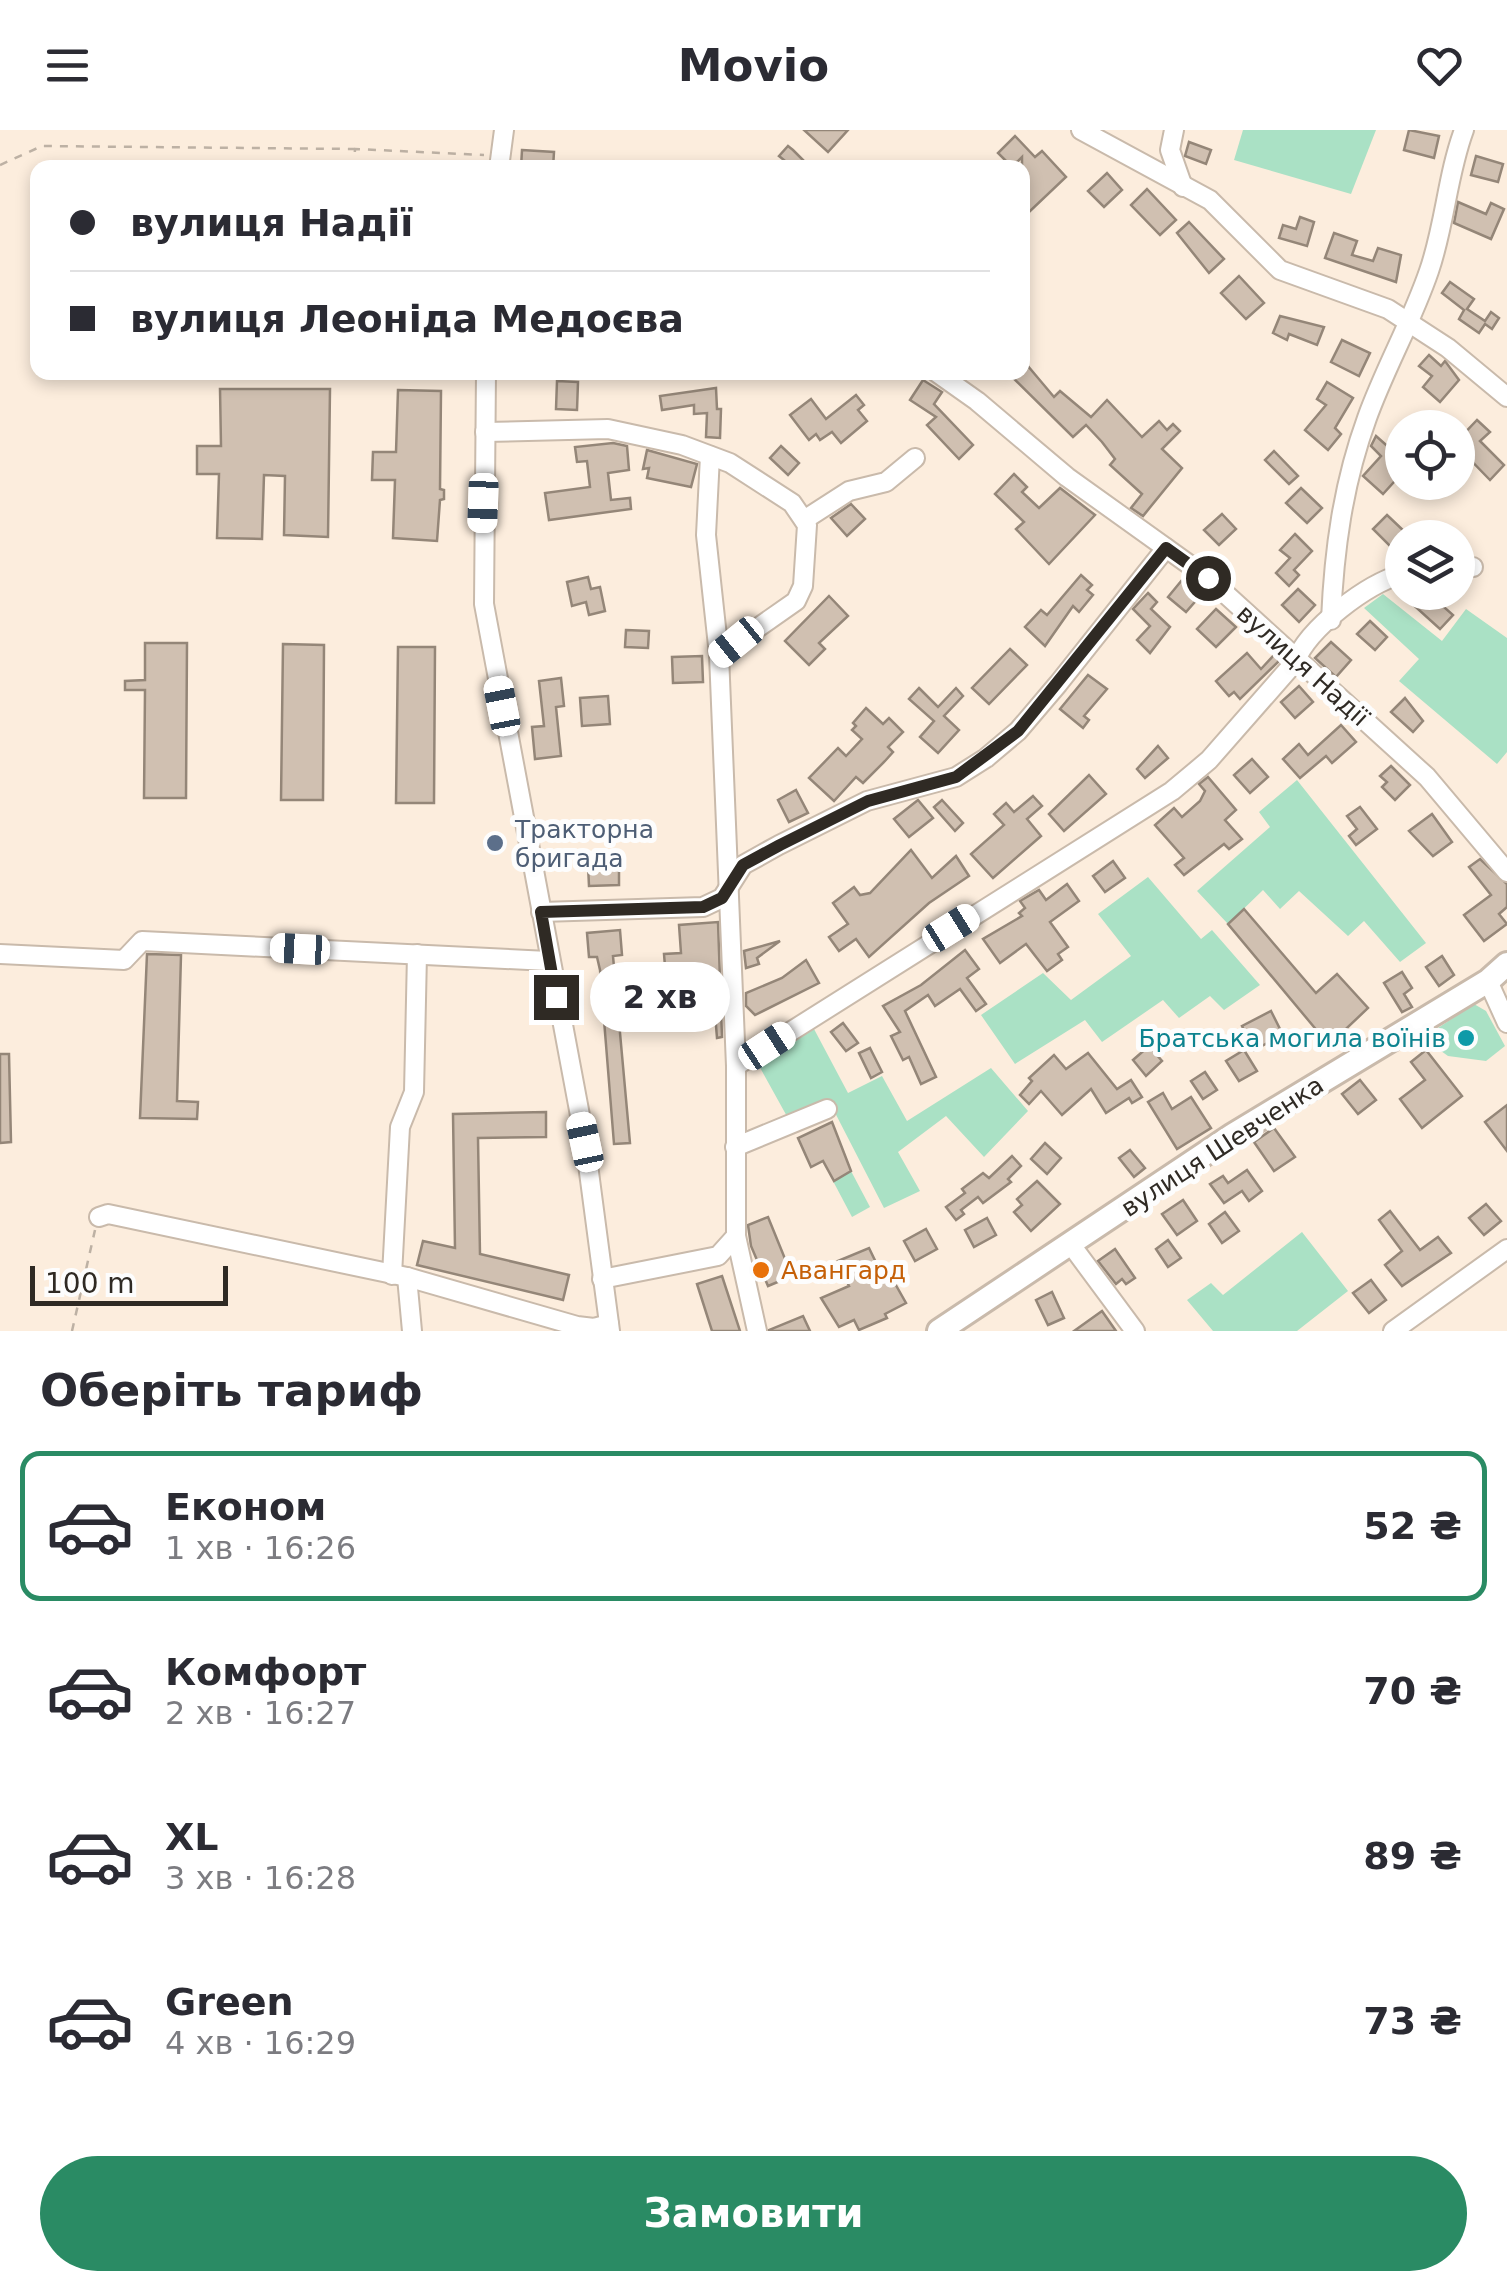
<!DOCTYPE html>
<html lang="uk">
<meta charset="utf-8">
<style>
body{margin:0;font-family:"DejaVu Sans",sans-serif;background:#f2f2f3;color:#2b2b33;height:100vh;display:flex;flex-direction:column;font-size:38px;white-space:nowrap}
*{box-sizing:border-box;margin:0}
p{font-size:32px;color:#7c7c81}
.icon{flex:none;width:55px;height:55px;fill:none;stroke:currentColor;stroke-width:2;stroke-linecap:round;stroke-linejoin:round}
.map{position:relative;height:1201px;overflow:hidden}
.details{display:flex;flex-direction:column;background:#fff;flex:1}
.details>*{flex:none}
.top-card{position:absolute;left:30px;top:30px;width:1000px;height:220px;border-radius:20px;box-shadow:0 5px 15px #0003;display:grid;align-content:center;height:220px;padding:0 40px;background:#fff}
.tools{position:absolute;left:1385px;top:280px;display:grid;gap:20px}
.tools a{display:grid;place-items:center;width:90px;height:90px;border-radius:50%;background:#fff;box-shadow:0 5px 15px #0003;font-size:50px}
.scale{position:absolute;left:30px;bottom:25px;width:198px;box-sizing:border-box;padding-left:10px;border:5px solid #2f2a24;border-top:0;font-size:28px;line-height:35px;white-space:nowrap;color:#2f2a24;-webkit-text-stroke:8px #fdfdfd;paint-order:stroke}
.end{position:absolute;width:45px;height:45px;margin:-22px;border:12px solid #2f2a24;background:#fff;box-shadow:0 0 0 5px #fff}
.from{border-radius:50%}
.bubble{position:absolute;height:70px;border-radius:35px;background:#fff;box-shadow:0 5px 15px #0003;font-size:32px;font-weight:800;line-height:70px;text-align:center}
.car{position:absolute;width:30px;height:60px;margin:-30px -15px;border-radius:12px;box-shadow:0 0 8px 2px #0007;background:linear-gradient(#fff 24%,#345 0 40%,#fff 0 76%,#345 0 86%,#fff 0)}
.top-card b{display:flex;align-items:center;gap:35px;height:95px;font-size:38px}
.top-card b+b{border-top:2px solid #e1e1e2}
.top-card i{width:25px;height:25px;background:#2b2b33}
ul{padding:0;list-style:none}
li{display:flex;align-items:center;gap:30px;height:150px;margin:0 20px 15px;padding:0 20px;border:5px solid transparent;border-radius:20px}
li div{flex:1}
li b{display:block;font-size:38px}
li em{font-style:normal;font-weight:800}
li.selected{border-color:#2a8b64}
li>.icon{width:90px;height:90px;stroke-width:1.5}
h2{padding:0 40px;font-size:45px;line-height:120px}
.primary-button{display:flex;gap:20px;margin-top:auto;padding:20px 40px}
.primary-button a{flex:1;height:115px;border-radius:60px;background:#2a8b64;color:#fff;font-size:40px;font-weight:800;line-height:115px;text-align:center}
header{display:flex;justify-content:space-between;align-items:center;height:130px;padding:0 40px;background:#fff;font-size:45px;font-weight:800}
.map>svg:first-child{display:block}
.green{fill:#aae1c5}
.building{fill:#d0c0b1;stroke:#948678;stroke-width:2.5}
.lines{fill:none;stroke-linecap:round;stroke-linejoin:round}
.minor-casing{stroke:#c9baab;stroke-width:22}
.major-casing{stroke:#c9baab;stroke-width:28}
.path{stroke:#bdb1a4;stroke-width:2.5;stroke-dasharray:8 8;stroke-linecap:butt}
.minor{stroke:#fff;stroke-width:18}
.major{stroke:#fff;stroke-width:22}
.route{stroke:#2f2a24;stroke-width:12}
.service-dot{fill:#5c6f8a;stroke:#fdfdfd;stroke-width:4}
.culture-dot{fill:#0f9aa8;stroke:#fdfdfd;stroke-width:4}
.food-dot{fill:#e8710a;stroke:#fdfdfd;stroke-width:4}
.labels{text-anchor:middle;stroke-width:10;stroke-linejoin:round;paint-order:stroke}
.street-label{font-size:25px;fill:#2f2a24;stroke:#fdfdfd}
.service-label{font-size:25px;fill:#4e5e75;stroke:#fdfdfd;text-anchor:start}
.culture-label{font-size:25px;fill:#0d838f;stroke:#fdfdfd;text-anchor:end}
.food-label{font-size:25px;fill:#c56008;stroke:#fdfdfd;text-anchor:start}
</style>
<header><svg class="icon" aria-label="menu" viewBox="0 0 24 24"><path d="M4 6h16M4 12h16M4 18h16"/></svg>Movio<svg class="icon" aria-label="heart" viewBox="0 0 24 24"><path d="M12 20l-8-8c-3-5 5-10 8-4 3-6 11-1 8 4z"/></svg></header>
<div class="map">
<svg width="1507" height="1201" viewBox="0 0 1507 1201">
<rect width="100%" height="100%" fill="#fceddd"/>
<g class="green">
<path d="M1243 0H1376L1351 64 1234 30Z"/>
<path d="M1383 464 1442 511 1466 479 1507 508V622L1497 634 1399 551 1419 529 1364 478Z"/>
<path d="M1297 650 1426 813 1400 832 1364 791 1348 806 1299 761 1280 779 1263 760 1228 794 1197 761 1270 697 1259 682Z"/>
<path d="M1148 747 1201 809 1212 800 1260 855 1224 880 1210 866 1179 888 1163 870 1102 912 1085 890 1015 934 981 885 1043 843 1071 870 1131 826 1098 784Z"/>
<path d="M1474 874 1486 881 1505 916 1486 931 1448 926 1423 908Z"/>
<path d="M814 899 848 963 882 946 907 991 991 938 1028 981 984 1027 946 986 898 1022 920 1061 884 1078 830 973 789 990 758 934Z"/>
<path d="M851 1041 870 1077 852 1087 833 1051Z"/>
<path d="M1302 1102 1348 1161 1297 1201H1213L1187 1170 1211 1153 1223 1165Z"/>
</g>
<g class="building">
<path d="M804 0H848L828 22Z"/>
<path d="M1409 0 1439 6 1434 28 1404 20Z"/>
<path d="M1015 6 1035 27 1042 21 1066 47 1028 83 1022 77V27L1012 37 998 23Z"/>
<path d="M1189 12 1211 20 1206 34 1185 26Z"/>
<path d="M788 16 793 20 811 38H776L784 30 779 26Z"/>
<path d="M522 20 554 22 553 38H521Z"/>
<path d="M1476 26 1503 34 1498 52 1471 45Z"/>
<path d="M1107 43 1122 60 1104 77 1088 61Z"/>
<path d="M1147 59 1176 90 1160 105 1131 75Z"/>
<path d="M1458 72 1486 84 1491 73 1504 79 1491 109 1454 93Z"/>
<path d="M1300 87 1314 92 1307 116 1279 108 1283 95 1296 99Z"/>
<path d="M1189 92 1224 129 1209 143 1177 103Z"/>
<path d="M1334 103 1357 111 1352 125 1373 131 1378 118 1401 125 1396 152 1325 128Z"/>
<path d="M1239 146 1264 173 1246 189 1221 163Z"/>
<path d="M1450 152 1474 169 1467 179 1485 191 1491 182 1499 188 1492 199 1485 194 1479 203 1459 189 1464 180 1442 163Z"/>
<path d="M1280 186 1324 197 1317 215 1289 204 1287 210 1273 203Z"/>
<path d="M1342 210 1370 223 1359 246 1331 232Z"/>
<path d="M1429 225 1441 236 1445 231 1459 250 1440 272 1423 257 1432 246 1419 236Z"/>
<path d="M1022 229 1054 267 1060 261 1091 287 1107 270 1142 307 1159 291 1167 300 1173 294 1180 301 1162 319 1182 338 1143 386 1131 378 1142 364 1110 335 1115 329 1102 312 1086 295 1073 307 1007 242H1022Z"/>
<path d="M923 250 942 262 934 274 973 315 959 329 927 295 936 287 910 270Z"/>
<path d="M557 251 578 252 577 280 556 279Z"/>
<path d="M1327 252 1353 268 1335 298 1341 304 1328 320 1305 300 1326 275 1317 269Z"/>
<path d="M716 258 717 279H721L720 308 706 307 707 283 694 284V275L662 280 660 266Z"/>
<path d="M220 259H330L328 407 284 405 285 346 264 345 262 409 217 408 219 344H197V316H221Z"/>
<path d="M398 260 441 261 440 359 444 360V369L440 370 437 411 393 408 395 350H372L373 322H396Z"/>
<path d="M856 265 864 275 858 280 867 291 841 313 832 302 820 310 816 304 809 310 790 285 811 269 826 289Z"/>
<path d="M1477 290 1490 302 1480 311 1504 335 1490 350 1458 317V310Z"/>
<path d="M1376 306 1402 329V343L1383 364 1363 346 1381 326 1371 316Z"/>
<path d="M613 313 627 316 629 340 608 343 611 370 630 368 631 379 549 390 545 363 590 357 587 331 577 332 575 317Z"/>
<path d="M781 316 799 333 788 345 770 328Z"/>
<path d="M647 320 697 334 691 357 647 348 649 338 643 339Z"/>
<path d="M1274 321 1298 346 1289 354 1265 330Z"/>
<path d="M1014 344 1027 357 1022 362 1039 378 1060 358 1095 385 1049 434 1016 399 1024 392 995 364Z"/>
<path d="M1301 358 1322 378 1307 393 1286 373Z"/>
<path d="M851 374 865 389 847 406 831 388Z"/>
<path d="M1222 384 1236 399 1219 415 1204 400Z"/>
<path d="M1387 385 1405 402 1391 417 1373 399Z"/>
<path d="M1295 404 1312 421 1294 440 1299 445 1289 456 1276 443 1290 428 1280 420Z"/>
<path d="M1081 445 1092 455 1087 460 1093 465 1079 482 1073 476 1045 516 1025 497 1041 480 1047 485Z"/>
<path d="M588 447 591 459 600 457 605 481 589 485 586 472 572 476 567 452Z"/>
<path d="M1182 450 1200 466 1186 482 1168 467Z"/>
<path d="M1298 459 1315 475 1299 492 1282 475Z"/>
<path d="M1417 462H1427L1453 485 1440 499 1409 471Z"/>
<path d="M1148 463 1157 472 1151 479 1170 497 1150 523 1137 510 1150 496 1133 479Z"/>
<path d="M829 466 848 486 819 513 825 519 809 535 785 511Z"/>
<path d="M1216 479 1236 497 1216 517 1197 499Z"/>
<path d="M1370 491 1387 507 1375 520 1357 504Z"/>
<path d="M626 500 649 501 648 518 625 517Z"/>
<path d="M1331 512 1351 530 1336 547 1315 528Z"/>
<path d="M145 513H187L186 668H144L145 560H125V551L145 550Z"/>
<path d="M283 514 324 515 323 670H281Z"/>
<path d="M398 517H435L434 673H396Z"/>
<path d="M1010 519 1027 535 989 574 972 558Z"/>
<path d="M1247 523 1261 539 1274 525 1280 530 1240 569 1234 562 1229 566 1216 551Z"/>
<path d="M702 526 703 552 673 553 672 527Z"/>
<path d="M1088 545 1107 559 1084 586 1089 590 1083 598 1060 579Z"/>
<path d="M561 548 564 576 556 577 561 626 535 629 532 597 544 596 539 551Z"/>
<path d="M1299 556 1313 572 1295 588 1281 572Z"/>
<path d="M919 558 938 577 956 558 963 566 944 586 959 600 938 623 920 607 934 591 909 569Z"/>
<path d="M608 566 610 594 582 596 580 568Z"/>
<path d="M1405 568 1423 591 1413 602 1391 582Z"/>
<path d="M866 578 883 594 889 588 903 602 888 617 893 622 885 631 863 653 856 647 834 671 809 648 838 618 846 626 862 609 852 600 856 596 853 593Z"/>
<path d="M1341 595 1356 612 1332 633 1326 626 1300 648 1283 629 1299 614 1308 625Z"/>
<path d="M1158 616 1168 628 1145 648 1137 639Z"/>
<path d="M1252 629 1268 647 1250 663 1234 645Z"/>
<path d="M1391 636 1410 655 1395 670 1382 657 1387 652 1380 646Z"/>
<path d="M1089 645 1106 664 1064 701 1049 684Z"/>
<path d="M1208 647 1236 680 1225 690 1242 709 1229 719 1224 714 1184 745 1175 735 1184 728 1155 695 1174 678 1182 687 1200 671 1205 661 1199 654Z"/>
<path d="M796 660 808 683 789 692 778 670Z"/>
<path d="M1033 666 1042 676 1027 689 1041 706 993 748 971 724 1004 695 994 684 1006 673 1014 682Z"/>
<path d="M918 670 933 688 909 707 894 689Z"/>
<path d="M942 670 963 693 955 701 934 677Z"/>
<path d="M1360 677 1377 699 1356 715 1349 706 1357 699 1347 686Z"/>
<path d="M1432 684 1452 712 1433 726 1409 701Z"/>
<path d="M911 720 932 748 956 726 969 746 929 773 869 827 856 809 839 821 829 807 848 794 833 773 854 757 860 765 870 763Z"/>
<path d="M1480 729 1507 754V777L1499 784 1507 794 1484 811 1464 785 1491 765 1469 737Z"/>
<path d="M1113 731 1125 748 1105 762 1093 746Z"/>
<path d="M619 734V755L589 756 588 735Z"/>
<path d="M1067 754 1079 771 1050 792 1068 817 1058 824 1062 830 1047 841 1026 814 1000 833 983 809 1022 786 1019 783 1025 778 1020 771 1039 760 1046 770Z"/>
<path d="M1244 779 1316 863 1337 844 1368 878 1329 915 1228 794Z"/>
<path d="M718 792 722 907 717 908 715 883 669 887 664 824 681 823 679 795Z"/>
<path d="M620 800 622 825 613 826 630 1013 614 1014 600 840 597 827H589L587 803Z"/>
<path d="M780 811 757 828 759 834 746 838 744 821Z"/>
<path d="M965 820 979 839 967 848 986 874 976 881 960 859 935 876 928 865 905 881 936 947 921 954 909 927 903 930 891 906 900 902 883 876 921 855Z"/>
<path d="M147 824 181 825 177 971 198 972 197 989 140 988Z"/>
<path d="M1442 826 1454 845 1439 856 1426 837Z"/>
<path d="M806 830 819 853 755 885 746 876V863L782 848Z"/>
<path d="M1402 842 1412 858 1404 864 1412 877 1402 882 1384 853Z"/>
<path d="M1271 881 1283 905 1254 920 1242 896Z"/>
<path d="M843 893 858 913 846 921 831 902Z"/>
<path d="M1149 916 1162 931 1146 946 1133 930Z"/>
<path d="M870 918 882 942 871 948 859 923Z"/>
<path d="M1244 920 1257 941 1239 951 1226 931Z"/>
<path d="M1426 920 1462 966 1422 998 1400 969 1425 950 1411 932Z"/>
<path d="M1088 923 1117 959 1131 950 1142 967 1132 973 1129 968 1106 983 1091 959 1062 985 1041 961 1029 974 1020 965 1032 951 1029 948 1054 925 1066 939Z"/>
<path d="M0 924H9L11 1012 0 1013Z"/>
<path d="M1205 942 1217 960 1203 969 1191 951Z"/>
<path d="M1360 950 1376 970 1358 984 1342 964Z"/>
<path d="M1163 963 1172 979 1191 967 1211 998 1177 1019 1148 972Z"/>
<path d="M1507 975V1021L1485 992Z"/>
<path d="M546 982V1007L478 1008 480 1124 569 1145 563 1170 417 1135 423 1111 455 1118 453 984Z"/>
<path d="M832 992 851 1041 834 1051 823 1031 811 1037 798 1008Z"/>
<path d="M1274 998 1295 1027 1274 1041 1254 1012Z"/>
<path d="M1045 1013 1061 1028 1047 1044 1031 1029Z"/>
<path d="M1130 1020 1145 1038 1134 1047 1119 1028Z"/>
<path d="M1012 1026 1021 1036 1008 1049 1011 1052 983 1073 978 1067 961 1080 964 1084 956 1090 946 1077 965 1063 962 1059 983 1043 989 1048Z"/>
<path d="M1247 1040 1262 1061 1249 1071 1242 1061 1224 1073 1210 1054 1223 1046 1228 1053Z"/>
<path d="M1037 1051 1060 1074 1031 1101 1014 1082 1022 1075 1017 1069Z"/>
<path d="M1183 1070 1197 1091 1177 1105 1162 1084Z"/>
<path d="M1486 1074 1501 1091 1484 1105 1469 1088Z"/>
<path d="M1390 1081 1420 1120 1438 1107 1451 1123 1402 1156 1385 1135 1402 1121 1379 1090Z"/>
<path d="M1225 1082 1239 1101 1222 1113 1209 1094Z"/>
<path d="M768 1087 792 1146 768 1156 751 1116 748 1095Z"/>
<path d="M987 1088 996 1105 974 1117 965 1100Z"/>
<path d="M926 1099 937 1119 915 1131 904 1111Z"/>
<path d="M1168 1110 1181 1128 1168 1137 1156 1119Z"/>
<path d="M869 1118 883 1147 889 1143 906 1173 885 1184 887 1188 859 1200 854 1190 839 1197 821 1168 849 1156 838 1131Z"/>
<path d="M1115 1119 1135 1148 1126 1154 1122 1149 1116 1154 1098 1131Z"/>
<path d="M722 1146 740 1201H712L697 1154Z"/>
<path d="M1371 1150 1386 1170 1369 1183 1353 1163Z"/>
<path d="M1052 1162 1064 1188 1048 1195 1036 1170Z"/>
<path d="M1102 1181 1116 1201H1074Z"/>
<path d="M803 1186 810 1201H769V1200Z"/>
</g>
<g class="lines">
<defs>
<g id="minor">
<path d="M1081 0 1210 70 1280 140 1388 179 1448 218 1507 267"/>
<path d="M1174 0 1170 20 1183 57"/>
<path d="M499 38 504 0"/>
<path d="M486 242 484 474 585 1012 610 1201"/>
<path d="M936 242 977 271 1067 347 1208 448 1427 647 1507 742"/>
<path d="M485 302 608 299 682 315 730 333 792 373 807 395 803 456 796 471 719 525 736 936"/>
<path d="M710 326 706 405 719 525"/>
<path d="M804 390 849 361 886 352 915 328"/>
<path d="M1458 438 1473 437"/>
<path d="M1331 490C1334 420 1343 354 1367 288 1385 238 1412 191 1429 141 1445 95 1447 46 1464 0"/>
<path d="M541 782 703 777 722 768 743 735 779 715 867 671 956 647 986 628 1018 601 1058 554 1166 418"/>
<path d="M0 824 124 830 142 811 548 831"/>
<path d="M1488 851 1507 893"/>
<path d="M735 1017 827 979"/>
<path d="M99 1087 108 1084 407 1147 577 1196 594 1198 609 1194"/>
<path d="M736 1106 757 1201"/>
<path d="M1072 1116 1135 1201"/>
<path d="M392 1145 400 997 414 962 417 824"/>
<path d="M407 1147 412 1201"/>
<path d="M602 1149 718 1126 736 1106V936L1172 661 1209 630 1295 532C1309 497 1367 454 1402 444"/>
<path d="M1393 1201 1507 1119"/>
</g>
<path id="major" d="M939 1201 1233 1005 1488 851 1507 834"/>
</defs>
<use href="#minor" class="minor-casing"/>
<use href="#major" class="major-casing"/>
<g class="path">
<path d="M0 35 42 16 355 19"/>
<path d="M354 38 355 19 484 25"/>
<path d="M72 1201 95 1100"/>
</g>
<use href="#minor" class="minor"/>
<use href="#major" class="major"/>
</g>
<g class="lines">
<path class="route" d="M556 867 541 782 703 777 722 768 743 735 780 715 868 671 956 647 1018 601 1166 418 1208 448"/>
</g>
<circle class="service-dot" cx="495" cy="713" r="10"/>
<circle class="culture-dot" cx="1466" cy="908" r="10"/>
<circle class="food-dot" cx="761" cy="1140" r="10"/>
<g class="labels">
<g class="street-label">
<text transform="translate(1303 535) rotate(42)" y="9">вулиця Надії</text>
<text transform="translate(1222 1016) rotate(-33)" y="9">вулиця Шевченка</text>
</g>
<g class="service-label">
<text x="515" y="708">Тракторна<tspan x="515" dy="29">бригада</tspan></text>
</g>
<g class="culture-label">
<text x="1446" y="917">Братська могила воїнів</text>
</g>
<g class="food-label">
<text x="781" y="1149">Авангард</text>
</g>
</g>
</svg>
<div class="tools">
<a><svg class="icon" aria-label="locate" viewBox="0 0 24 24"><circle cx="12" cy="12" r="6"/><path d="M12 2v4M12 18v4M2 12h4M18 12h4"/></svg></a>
<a><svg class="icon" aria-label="layers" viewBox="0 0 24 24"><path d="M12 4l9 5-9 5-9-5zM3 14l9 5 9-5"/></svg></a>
</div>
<div class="scale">100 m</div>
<i class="end from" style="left:1208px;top:448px"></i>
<i class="end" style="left:556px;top:867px"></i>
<div class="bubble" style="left:590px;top:832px;width:140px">2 хв</div>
<i class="car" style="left:483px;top:373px;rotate:182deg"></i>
<i class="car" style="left:736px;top:512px;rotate:231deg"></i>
<i class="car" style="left:502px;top:576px;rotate:349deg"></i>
<i class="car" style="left:951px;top:798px;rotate:58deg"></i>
<i class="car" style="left:300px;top:819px;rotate:273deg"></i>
<i class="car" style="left:767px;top:916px;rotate:57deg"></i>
<i class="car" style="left:585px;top:1012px;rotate:348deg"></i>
<div class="top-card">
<b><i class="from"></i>вулиця Надії</b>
<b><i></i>вулиця Леоніда Медоєва</b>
</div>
</div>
<section class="details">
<h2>Оберіть тариф</h2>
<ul>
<li class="selected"><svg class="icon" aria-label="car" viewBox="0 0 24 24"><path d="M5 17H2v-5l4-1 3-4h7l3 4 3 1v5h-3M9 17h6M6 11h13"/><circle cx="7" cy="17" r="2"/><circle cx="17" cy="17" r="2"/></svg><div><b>Економ</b><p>1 хв · 16:26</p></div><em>52 ₴</em></li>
<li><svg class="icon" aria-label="car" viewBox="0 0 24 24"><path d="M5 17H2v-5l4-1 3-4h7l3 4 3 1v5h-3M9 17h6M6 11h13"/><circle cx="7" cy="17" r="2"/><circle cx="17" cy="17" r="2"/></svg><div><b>Комфорт</b><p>2 хв · 16:27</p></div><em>70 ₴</em></li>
<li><svg class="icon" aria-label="car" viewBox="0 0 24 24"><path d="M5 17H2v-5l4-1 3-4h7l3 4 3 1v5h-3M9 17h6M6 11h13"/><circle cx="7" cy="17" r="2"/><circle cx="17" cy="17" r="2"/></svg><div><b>XL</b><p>3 хв · 16:28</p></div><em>89 ₴</em></li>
<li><svg class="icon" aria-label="car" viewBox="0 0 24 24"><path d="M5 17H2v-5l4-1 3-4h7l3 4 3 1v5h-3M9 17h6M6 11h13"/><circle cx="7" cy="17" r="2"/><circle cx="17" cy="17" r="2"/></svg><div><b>Green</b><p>4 хв · 16:29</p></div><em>73 ₴</em></li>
</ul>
<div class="primary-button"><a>Замовити</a></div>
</section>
